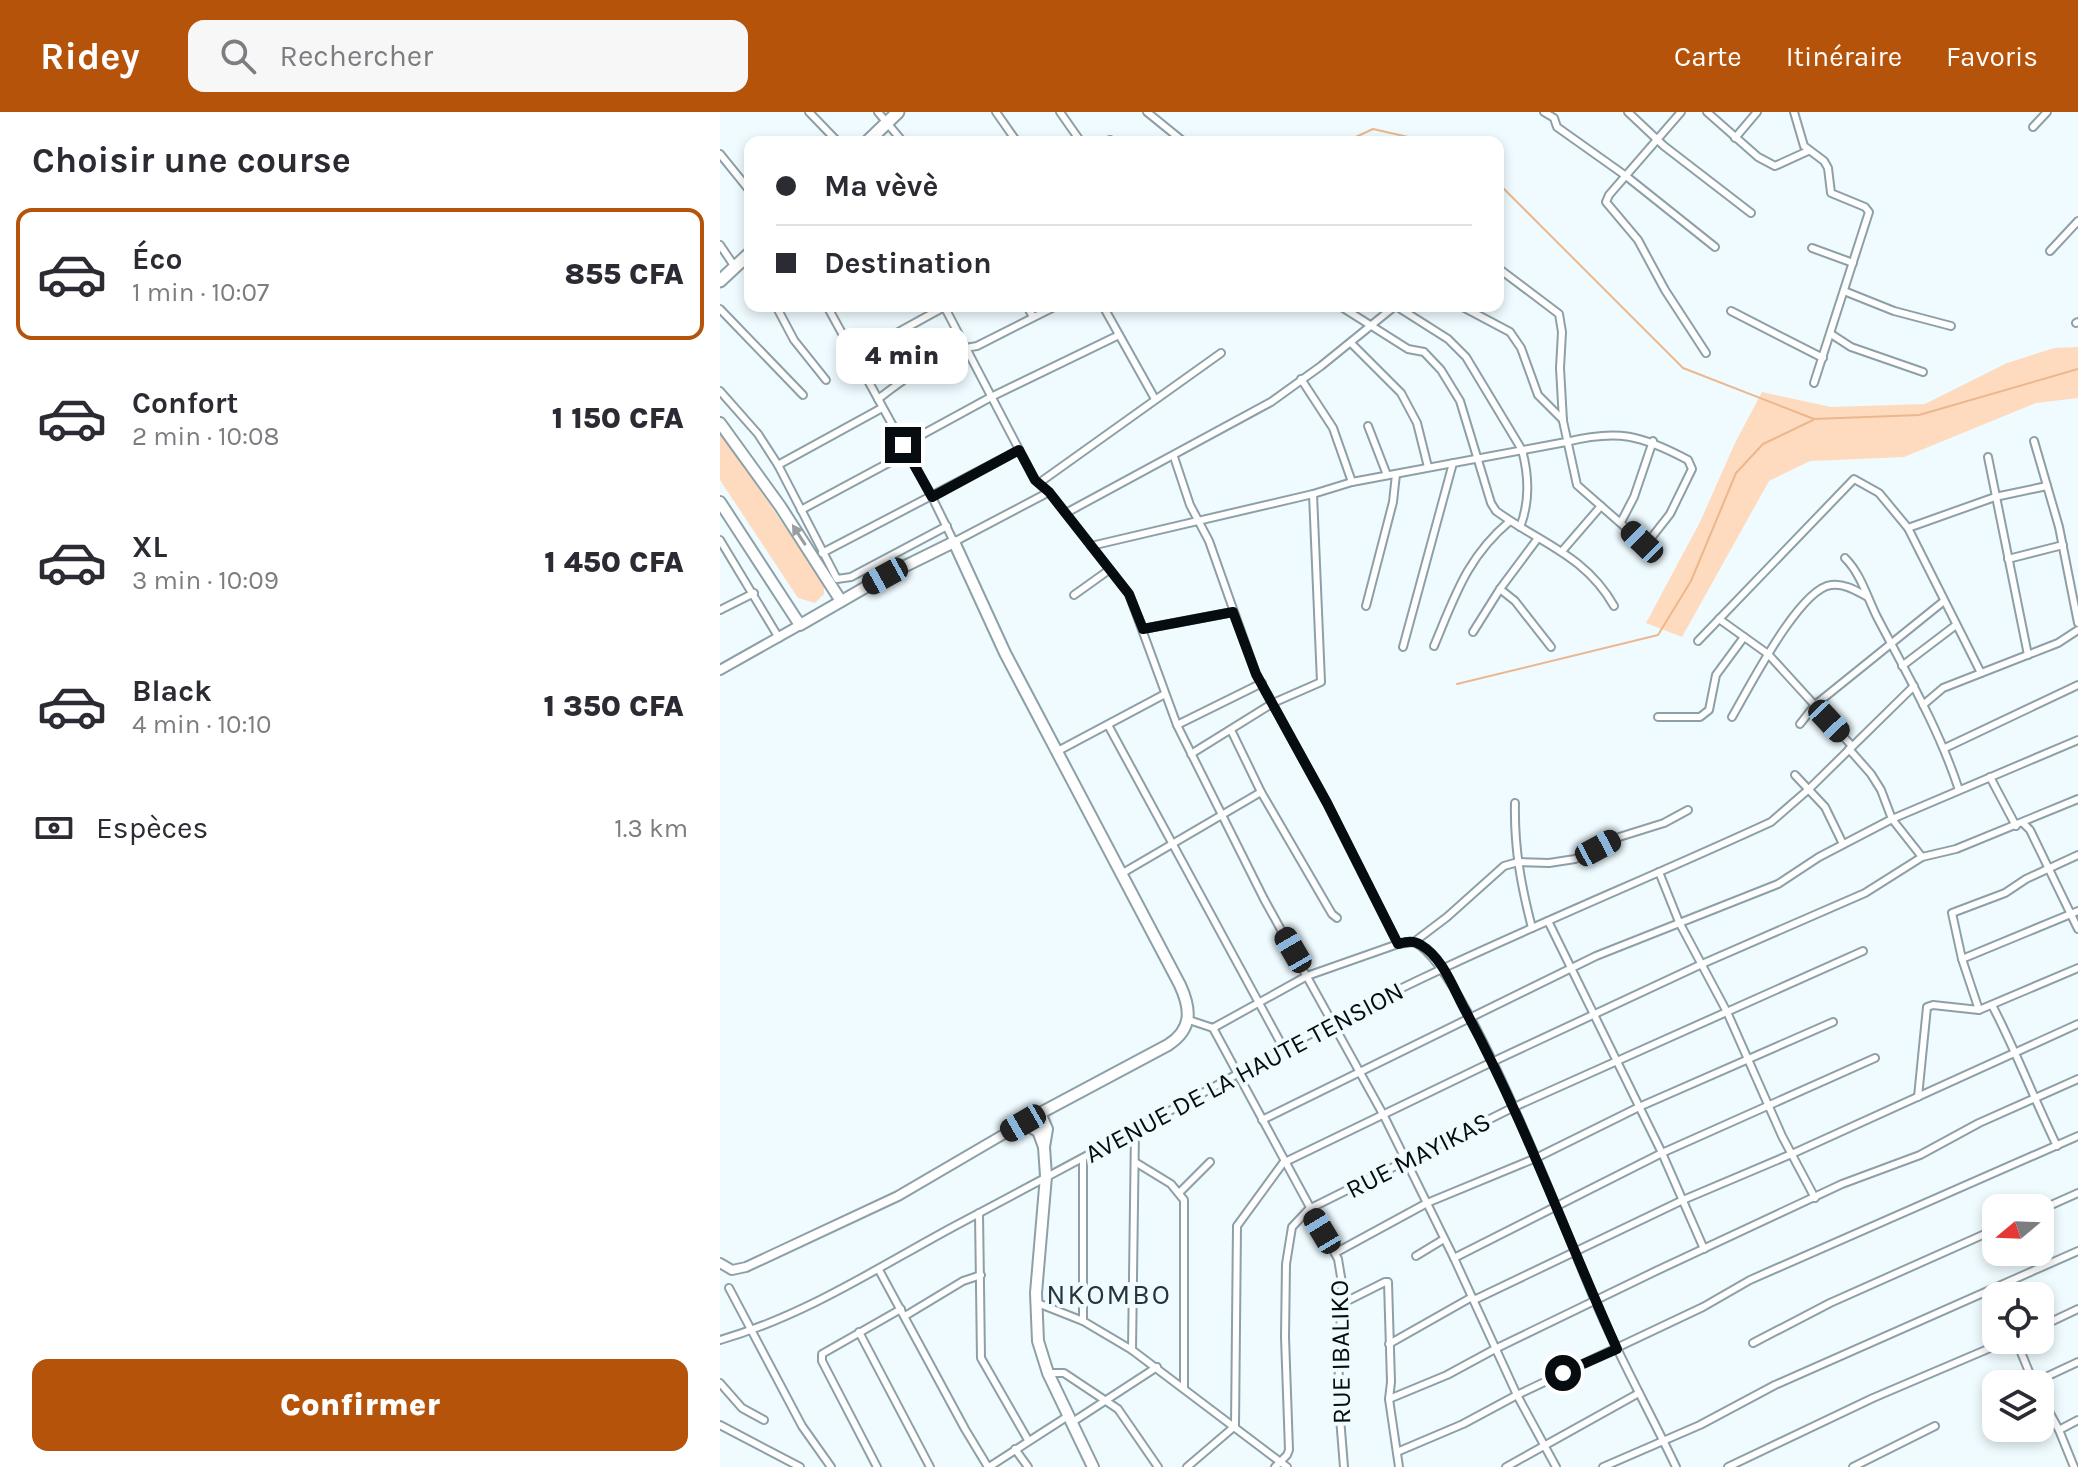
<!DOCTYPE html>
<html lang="fr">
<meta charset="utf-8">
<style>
body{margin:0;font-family:Karla,sans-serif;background:#f7f7f7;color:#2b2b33;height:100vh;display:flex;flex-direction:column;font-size:30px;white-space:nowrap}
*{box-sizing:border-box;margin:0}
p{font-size:26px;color:#7c7c81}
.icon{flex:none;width:44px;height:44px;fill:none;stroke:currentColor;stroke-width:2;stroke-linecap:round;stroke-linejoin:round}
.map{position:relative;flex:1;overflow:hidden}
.side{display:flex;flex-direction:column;background:#fff;width:720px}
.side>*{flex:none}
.top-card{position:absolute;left:24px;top:24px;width:760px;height:176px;border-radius:16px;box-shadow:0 4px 12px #0003;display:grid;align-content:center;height:176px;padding:0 32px;background:#fff}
.needle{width:52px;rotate:251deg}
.controls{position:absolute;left:1262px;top:1082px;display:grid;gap:16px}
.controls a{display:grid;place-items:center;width:72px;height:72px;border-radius:16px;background:#fff;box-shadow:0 4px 12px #0003;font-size:40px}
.end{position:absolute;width:36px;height:36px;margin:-18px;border:10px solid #060c0f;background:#fff;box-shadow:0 0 0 4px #fff}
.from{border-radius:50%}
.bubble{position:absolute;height:56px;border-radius:16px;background:#fff;box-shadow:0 4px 12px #0003;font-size:26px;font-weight:800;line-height:56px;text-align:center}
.car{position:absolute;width:24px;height:48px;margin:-24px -12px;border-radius:10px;box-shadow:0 0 6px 2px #0007;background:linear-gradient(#222 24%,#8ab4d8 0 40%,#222 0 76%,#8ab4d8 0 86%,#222 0)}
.top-card b{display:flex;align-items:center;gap:28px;height:76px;font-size:30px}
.top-card b+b{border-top:2px solid #e1e1e2}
.top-card i{width:20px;height:20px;background:#2b2b33}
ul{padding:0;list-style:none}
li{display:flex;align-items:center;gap:24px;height:132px;margin:0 16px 12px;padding:0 16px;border:4px solid transparent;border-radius:16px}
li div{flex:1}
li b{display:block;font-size:30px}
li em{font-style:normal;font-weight:800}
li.current{border-color:#b45309}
li>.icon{width:72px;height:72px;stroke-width:1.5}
h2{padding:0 32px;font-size:36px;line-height:96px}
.pay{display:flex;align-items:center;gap:20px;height:88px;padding:0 32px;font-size:30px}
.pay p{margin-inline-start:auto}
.button{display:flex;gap:16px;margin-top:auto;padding:16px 32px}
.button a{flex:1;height:92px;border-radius:16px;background:#b45309;color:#fff;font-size:32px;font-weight:800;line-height:92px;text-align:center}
header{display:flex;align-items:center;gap:48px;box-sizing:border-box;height:112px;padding:0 40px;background:#b45309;color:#fff}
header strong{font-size:38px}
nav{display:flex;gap:44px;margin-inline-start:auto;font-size:28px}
.search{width:560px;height:72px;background:#f7f7f7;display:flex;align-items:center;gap:20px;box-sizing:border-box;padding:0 28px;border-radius:16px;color:#7c7c81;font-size:30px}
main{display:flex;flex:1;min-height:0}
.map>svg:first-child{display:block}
.green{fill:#fedbbf}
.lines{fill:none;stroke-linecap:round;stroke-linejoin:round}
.stream{stroke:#ecb78c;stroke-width:2}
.minor-casing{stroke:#8da0a6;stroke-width:10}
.tertiary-casing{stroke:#8da0a6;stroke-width:12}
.primary-casing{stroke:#8da0a6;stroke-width:14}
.trunk-casing{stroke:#8da0a6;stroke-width:15}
.minor{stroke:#fff;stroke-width:6}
.tertiary{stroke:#fff;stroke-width:8}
.primary{stroke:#fff;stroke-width:10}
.trunk{stroke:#fff;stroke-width:11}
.oneway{fill:#9b9e9f}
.route{stroke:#060c0f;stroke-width:10}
.labels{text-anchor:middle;stroke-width:8;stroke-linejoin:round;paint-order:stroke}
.street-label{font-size:26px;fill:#060c0f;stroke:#effbff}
.neighbourhood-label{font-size:28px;letter-spacing:2px;fill:#25353a;stroke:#effbff}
</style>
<header>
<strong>Ridey</strong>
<div class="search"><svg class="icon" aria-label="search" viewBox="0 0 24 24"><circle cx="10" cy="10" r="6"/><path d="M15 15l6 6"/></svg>Rechercher</div>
<nav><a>Carte</a><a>Itinéraire</a><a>Favoris</a></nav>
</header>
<main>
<section class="side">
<h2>Choisir une course</h2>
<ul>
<li class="current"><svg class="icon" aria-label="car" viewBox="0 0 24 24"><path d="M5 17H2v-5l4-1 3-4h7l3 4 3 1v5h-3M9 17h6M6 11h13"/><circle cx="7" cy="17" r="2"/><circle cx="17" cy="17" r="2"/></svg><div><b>Éco</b><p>1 min · 10:07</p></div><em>855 CFA</em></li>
<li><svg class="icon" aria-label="car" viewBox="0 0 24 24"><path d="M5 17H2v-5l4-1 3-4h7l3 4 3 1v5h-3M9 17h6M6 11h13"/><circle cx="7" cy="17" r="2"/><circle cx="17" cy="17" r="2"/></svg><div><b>Confort</b><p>2 min · 10:08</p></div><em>1 150 CFA</em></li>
<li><svg class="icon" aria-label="car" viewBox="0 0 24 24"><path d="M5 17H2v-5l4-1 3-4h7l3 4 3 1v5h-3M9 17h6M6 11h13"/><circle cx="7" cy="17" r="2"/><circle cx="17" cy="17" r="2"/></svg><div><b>XL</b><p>3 min · 10:09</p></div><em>1 450 CFA</em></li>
<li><svg class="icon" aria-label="car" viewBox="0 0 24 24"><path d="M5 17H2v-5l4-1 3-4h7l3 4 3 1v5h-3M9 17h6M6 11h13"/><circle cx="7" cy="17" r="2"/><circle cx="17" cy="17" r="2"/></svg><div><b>Black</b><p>4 min · 10:10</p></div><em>1 350 CFA</em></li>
</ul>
<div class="pay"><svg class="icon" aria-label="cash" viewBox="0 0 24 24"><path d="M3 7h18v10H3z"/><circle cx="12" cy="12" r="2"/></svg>Espèces<p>1.3 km</p></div>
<div class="button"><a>Confirmer</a></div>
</section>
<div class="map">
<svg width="1358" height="1355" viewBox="0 0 1358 1355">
<rect width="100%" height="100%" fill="#effbff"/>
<g class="green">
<path d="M1358 235V286L1316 291 1184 345 1090 349 1049 369 962 525 926 511 980 410 1015 331 1042 280 1111 295 1205 292 1287 251 1334 236Z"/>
<path d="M0 319 97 462 104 475V482L95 491 78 486 0 368Z"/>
</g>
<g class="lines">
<g class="stream">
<path d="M625 30 653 17 710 30"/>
<path d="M778 71 963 256 1094 307 1199 303 1358 257"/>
<path d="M737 572 938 523 971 469 1016 361 1043 332 1093 308"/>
</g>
<defs>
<g id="minor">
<path d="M89 0 118 30"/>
<path d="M158 0 183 30"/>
<path d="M276 0 297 30"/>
<path d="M340 0 361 30"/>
<path d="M427 0 464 30"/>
<path d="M824 0 834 6 837 15 906 64 995 135"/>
<path d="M908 0 944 34 1031 101"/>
<path d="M961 0 889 83 886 90 918 128 945 178 986 241"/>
<path d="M987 0 1038 45 1055 54 1088 39"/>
<path d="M1074 0 1084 34 1104 49 1108 56 1111 81 1145 95 1149 100 1094 271"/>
<path d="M1313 15 1327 0"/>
<path d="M1015 26 1037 0"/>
<path d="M387 30 390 28"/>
<path d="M0 42 30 79"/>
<path d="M0 133 15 155"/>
<path d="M1092 136 1133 151"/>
<path d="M1330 139 1358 109"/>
<path d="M1124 179 1174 199 1231 214"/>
<path d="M56 194 74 228 106 268"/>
<path d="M107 194 212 385 234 430 329 380"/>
<path d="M224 194 315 368 329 380 409 482 457 613 544 787 664 1004 734 1146 797 1283 836 1355"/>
<path d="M307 194 313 205"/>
<path d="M383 194 435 287"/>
<path d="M620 194 688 237 704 240 721 258 740 289 771 391 776 399C820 431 865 443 894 494"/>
<path d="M676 194 728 227 746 245 802 338C809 364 810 390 800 415"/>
<path d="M741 194 790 220 801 236 818 283 843 308"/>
<path d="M0 197 83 283"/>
<path d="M1011 199 1103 246"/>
<path d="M1356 211 1358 210"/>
<path d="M1111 222 1131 235 1203 260"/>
<path d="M631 231 681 281 697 311 708 355"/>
<path d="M135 244 224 195"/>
<path d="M581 267 613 316 632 370"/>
<path d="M0 279 38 322 58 353 117 467 131 465 227 414"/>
<path d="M158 287C184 267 223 238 257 234L336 194"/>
<path d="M648 314 667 363"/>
<path d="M1314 329 1339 415 1358 511"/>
<path d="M183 333 271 285 399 223"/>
<path d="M454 345 470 393 489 429 536 562 607 691 678 832"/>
<path d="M1268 345 1308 543"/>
<path d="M58 353 162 296"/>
<path d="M319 371 501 241"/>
<path d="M81 398 187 341"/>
<path d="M346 401 551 290 601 254 675 194"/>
<path d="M901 410 914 385 933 329"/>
<path d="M1188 416 1275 385 1327 374"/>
<path d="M0 428 59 526"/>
<path d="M371 434 593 382 632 370 846 330C898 317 921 323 968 348L972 357 950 402 928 430H922L857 373 843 309 840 256 842 220 839 202 778 156"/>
<path d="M843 438 881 394"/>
<path d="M102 441 299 338"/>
<path d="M1125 446C1141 462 1147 485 1157 505 1187 562 1219 617 1239 678"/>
<path d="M1288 447 1343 433"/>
<path d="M780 477 795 489 831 535"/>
<path d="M354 483 389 458"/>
<path d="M646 494 673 390 676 362"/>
<path d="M0 498 34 481"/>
<path d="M999 507 1048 542 1132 634"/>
<path d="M423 517 513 500"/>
<path d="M753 520 780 477 818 426"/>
<path d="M978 529 1134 367 1159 381 1188 416 1261 561"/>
<path d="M714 534C735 484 747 445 790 409"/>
<path d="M683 535 733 351"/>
<path d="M1182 554 1236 513"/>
<path d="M1203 593 1223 576 1338 531 1358 518"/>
<path d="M938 605H980L989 598 996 563 1024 525"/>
<path d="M1012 605C1029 576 1079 477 1111 473 1123 471 1135 478 1146 484"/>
<path d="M1080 612 1095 593 1224 489"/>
<path d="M388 613 564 937"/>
<path d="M457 613 542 571"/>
<path d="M511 618 541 680 612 802 617 806"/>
<path d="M1225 636 1358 573"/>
<path d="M1129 637 1151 662 1161 678 1172 707 1202 745"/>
<path d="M336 640 445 582"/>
<path d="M471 642 553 591 601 570 593 382"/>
<path d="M1075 663 1105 695 1123 732"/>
<path d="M1270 665 1296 714"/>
<path d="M795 691C794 736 801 773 812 816"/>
<path d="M1303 711 1310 718 1358 817"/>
<path d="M939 760 959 810 1007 900 1062 1024 1095 1086"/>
<path d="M401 762 541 680"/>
<path d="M828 809 942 1041 984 1137"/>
<path d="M694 830C746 854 848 1127 876 1191 900 1247 930 1300 956 1355"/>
<path d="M1242 847 1358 799"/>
<path d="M1272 893C1296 939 1314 987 1337 1034"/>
<path d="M1259 898 1242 847 1232 801 1285 781 1306 767 1358 743"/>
<path d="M469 908 493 916 587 864 678 832 694 830 727 805 784 754 798 750 829 751 855 747 896 726 944 711 968 698"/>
<path d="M493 916 618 1147 622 1171 618 1281 624 1355"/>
<path d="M1198 985 1207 895 1213 893 1259 898 1358 856"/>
<path d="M542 1008 876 844 1058 772 1099 745 1172 707 1358 628"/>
<path d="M363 1046V1209"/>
<path d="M415 1050 451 1072 464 1088V1275"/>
<path d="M460 1080 490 1050"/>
<path d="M1320 1098 1358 1081"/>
<path d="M259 1101 261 1246 308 1328"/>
<path d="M615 1141 707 1091 816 1046 919 995 1113 910"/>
<path d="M696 1144 724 1127"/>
<path d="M734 1146 942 1041 1155 946"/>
<path d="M159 1158 245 1317 268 1355"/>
<path d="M9 1176 82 1314 111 1355"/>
<path d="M754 1188 963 1088 1074 1041 1358 912"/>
<path d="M315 1190 363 1209 412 1238 567 1355"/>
<path d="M621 1192 665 1170H668L671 1270 669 1287 679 1355"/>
<path d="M185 1204 243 1169 261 1163"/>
<path d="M1320 1215 1358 1197"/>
<path d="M139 1220 210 1355"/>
<path d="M0 1228C84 1204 157 1156 233 1115 344 1056 454 997 563 937 721 850 888 785 1051 710L1089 677 1194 574"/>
<path d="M1296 1228 1314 1272"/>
<path d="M1033 1231 1110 1191 1276 1117"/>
<path d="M669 1232 752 1185"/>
<path d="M412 1238 415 1019"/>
<path d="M328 1261H344L398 1297 438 1355"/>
<path d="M0 1271 22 1296 44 1308"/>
<path d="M1313 1271 1358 1250"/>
<path d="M1320 1283 1339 1318 1354 1355"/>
<path d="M669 1287 727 1263 775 1237 936 1159 1122 1072 1200 1043 1259 1011 1358 967"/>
<path d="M351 1311 437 1255"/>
<path d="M0 1313 80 1355"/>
<path d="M1339 1318 1358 1308"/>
<path d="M295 1337 308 1355"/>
<path d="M677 1340 743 1312 797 1283 983 1195 1030 1168 1358 1024"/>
<path d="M157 1355 102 1249V1242L181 1197"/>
<path d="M269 1355 348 1304"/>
<path d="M467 1355 515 1314 517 1114 563 1051 772 950 982 852 1145 781 1202 745 1236 737 1358 687"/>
<path d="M555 1355 567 1343 569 1338 565 1225 566 1152 572 1115 589 1097 792 996 1143 839"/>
<path d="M786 1355 919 1281"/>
<path d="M883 1355 980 1313 1055 1273 1358 1139"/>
<path d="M1008 1355 1153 1286 1289 1228"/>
<path d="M1133 1355 1215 1314"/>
</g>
<g id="tertiary">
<path d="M0 558 80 513"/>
<path d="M0 1151 12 1158 26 1155 178 1084 308 1008"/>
</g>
<g id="primary">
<path d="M0 311 60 394 121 489"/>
<path d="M0 390 80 513 165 464 234 430 285 541 460 873C471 897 473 917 448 933L313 1005 324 1035"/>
<path d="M320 1001 327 1017 324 1035 326 1064 316 1181 318 1229 328 1261 373 1355"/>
<path d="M303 1011 318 1019"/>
</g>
<g id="trunk">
<path d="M147 30 178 0"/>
<path d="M0 169 30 141"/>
</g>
</defs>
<use href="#minor" class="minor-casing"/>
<use href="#tertiary" class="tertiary-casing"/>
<use href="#primary" class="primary-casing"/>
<use href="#trunk" class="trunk-casing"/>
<use href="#minor" class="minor"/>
<use href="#tertiary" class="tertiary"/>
<use href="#primary" class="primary"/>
<use href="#trunk" class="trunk"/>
</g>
<defs><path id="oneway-solid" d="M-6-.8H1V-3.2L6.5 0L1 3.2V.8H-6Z" transform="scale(2)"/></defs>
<use class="oneway" href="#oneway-solid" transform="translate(79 423) rotate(-123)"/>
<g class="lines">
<path class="route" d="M183 333 212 385 299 338 315 368 329 380 409 482 423 517 513 500 536 562 607 691 678 832C686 830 693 828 701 833 723 846 733 876 745 898 804 1007 846 1124 897 1237L843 1261"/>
</g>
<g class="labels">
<g class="street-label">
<text transform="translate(524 960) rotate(-28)" y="9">AVENUE DE LA HAUTE TENSION</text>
<text transform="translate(698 1043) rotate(-27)" y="9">RUE MAYIKAS</text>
<text transform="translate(620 1240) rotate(-91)" y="9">RUE IBALIKO</text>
</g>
<g class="neighbourhood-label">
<text x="389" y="1192">NKOMBO</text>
</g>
</g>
</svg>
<div class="controls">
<a><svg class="needle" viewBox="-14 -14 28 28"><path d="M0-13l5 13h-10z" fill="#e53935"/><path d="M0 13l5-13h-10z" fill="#7c7c81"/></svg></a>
<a><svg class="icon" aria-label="locate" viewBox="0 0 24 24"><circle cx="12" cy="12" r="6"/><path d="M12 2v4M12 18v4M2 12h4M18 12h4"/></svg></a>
<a><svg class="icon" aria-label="layers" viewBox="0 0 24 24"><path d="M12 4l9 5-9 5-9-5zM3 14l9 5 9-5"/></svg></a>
</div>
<i class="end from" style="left:843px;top:1261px"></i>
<i class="end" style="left:183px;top:333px"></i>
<div class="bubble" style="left:116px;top:216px;width:132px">4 min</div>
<i class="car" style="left:922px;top:430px;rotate:314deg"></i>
<i class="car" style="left:165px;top:464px;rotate:241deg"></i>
<i class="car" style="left:1109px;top:609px;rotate:137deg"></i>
<i class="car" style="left:878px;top:736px;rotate:62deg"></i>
<i class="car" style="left:573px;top:838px;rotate:330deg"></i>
<i class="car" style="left:303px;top:1011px;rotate:240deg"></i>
<i class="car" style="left:602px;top:1119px;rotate:329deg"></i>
<div class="top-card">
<b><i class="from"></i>Ma vèvè</b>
<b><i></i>Destination</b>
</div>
</div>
</main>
